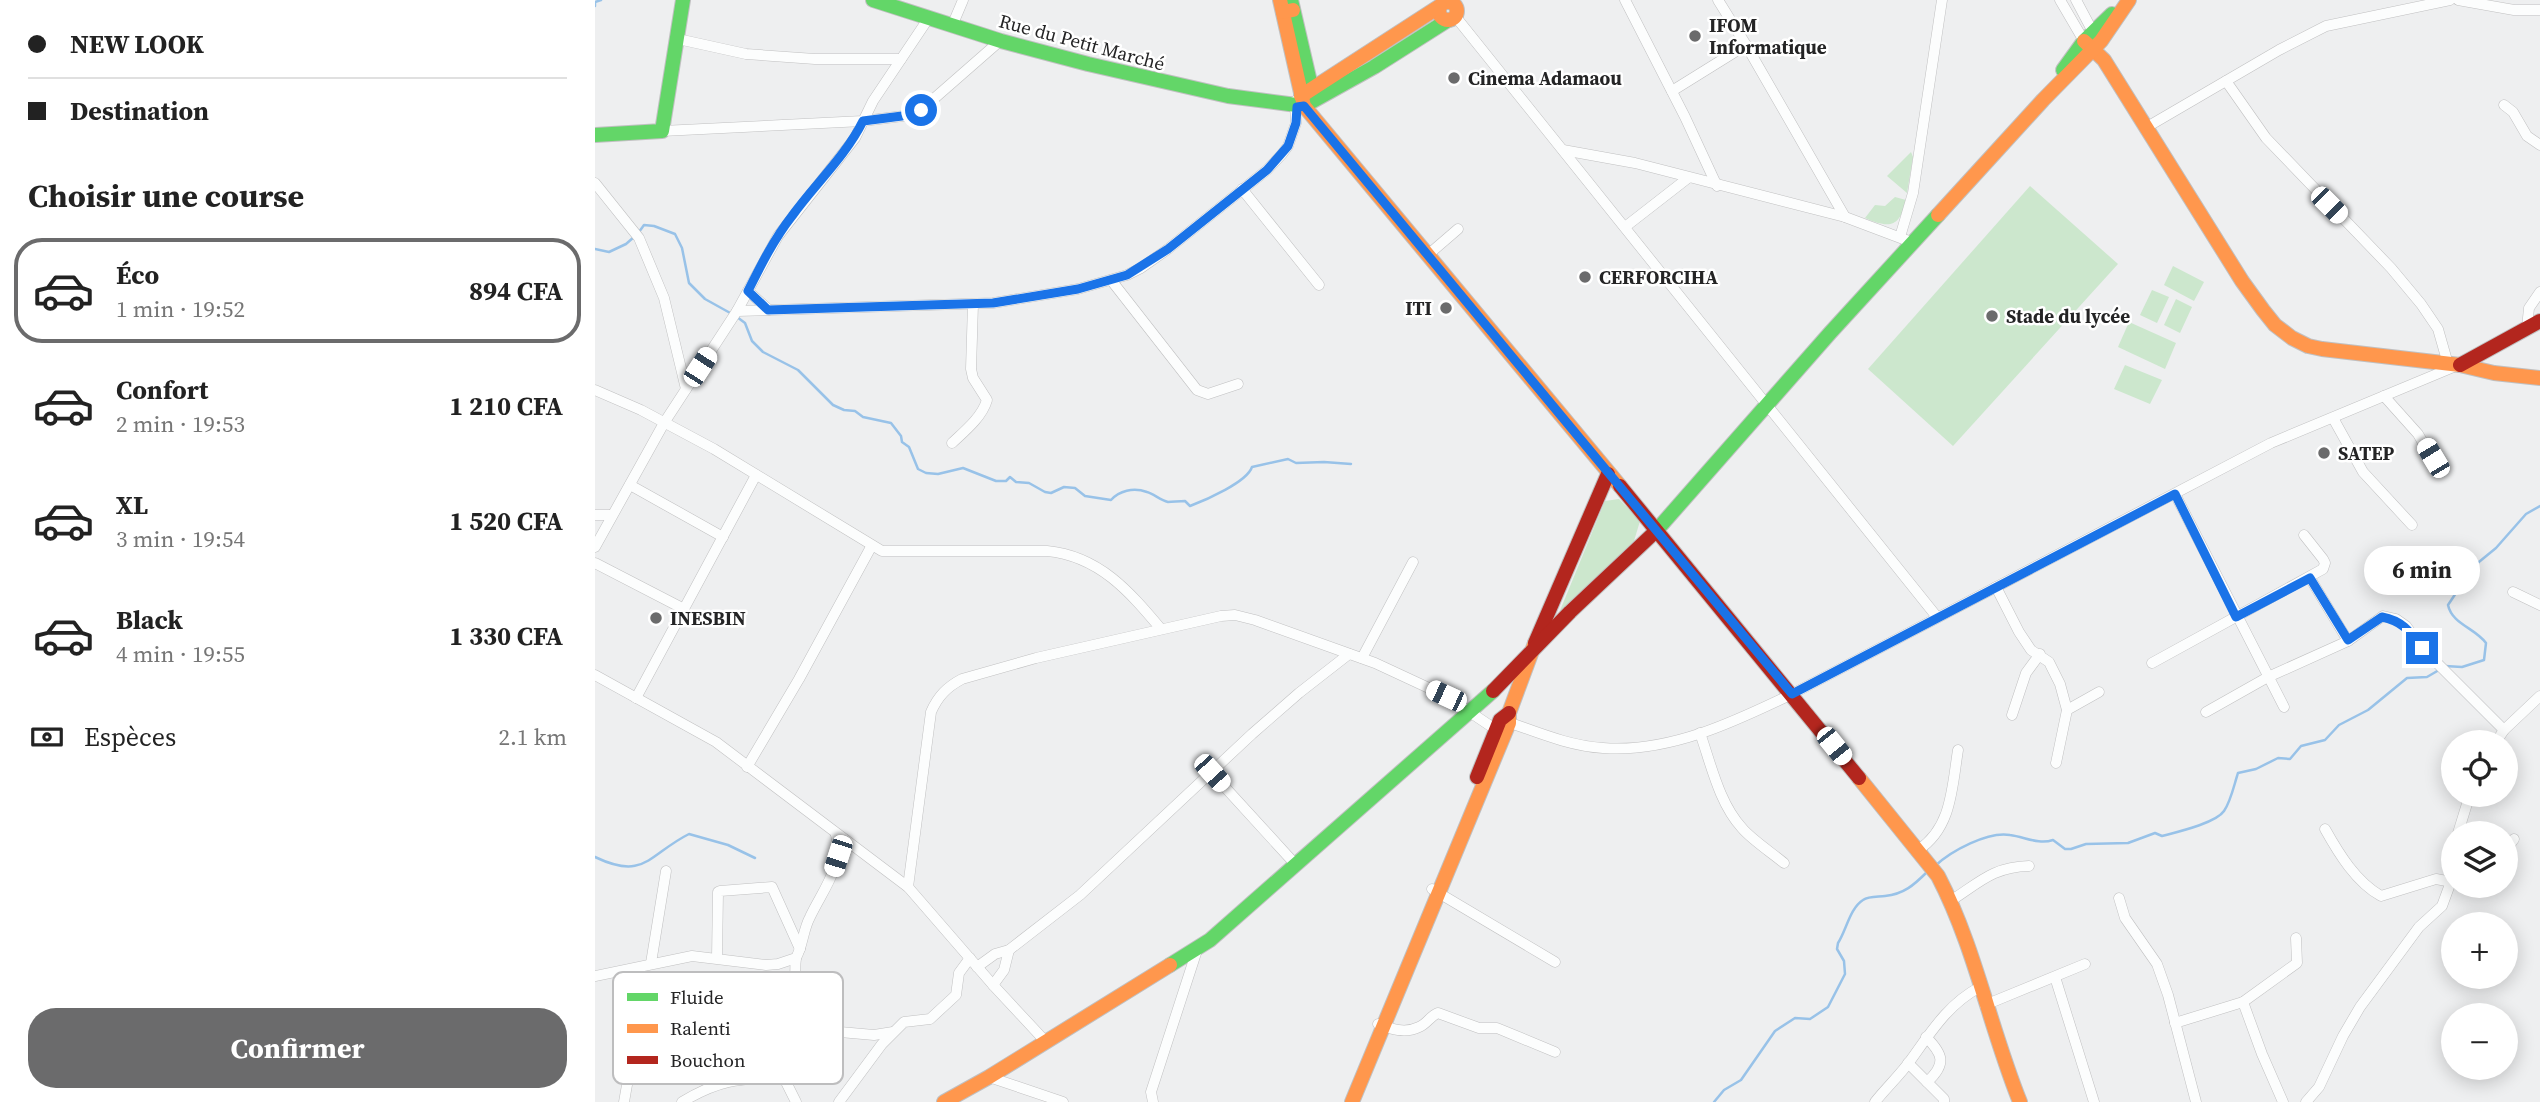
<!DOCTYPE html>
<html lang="fr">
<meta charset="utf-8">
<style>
body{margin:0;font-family:"Source Serif 4",serif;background:#f2f2f2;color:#222;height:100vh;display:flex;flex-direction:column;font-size:26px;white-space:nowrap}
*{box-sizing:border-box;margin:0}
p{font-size:23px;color:#767676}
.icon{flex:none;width:38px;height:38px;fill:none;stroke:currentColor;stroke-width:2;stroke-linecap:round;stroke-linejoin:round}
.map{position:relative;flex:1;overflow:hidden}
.sheet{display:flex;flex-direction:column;background:#fff;width:595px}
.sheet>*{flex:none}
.hud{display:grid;align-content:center;height:154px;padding:0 28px;background:#fff}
.buttons{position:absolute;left:1846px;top:730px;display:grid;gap:14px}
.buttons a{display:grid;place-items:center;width:77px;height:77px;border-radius:50%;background:#fff;box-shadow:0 4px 18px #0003;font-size:35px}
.end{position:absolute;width:32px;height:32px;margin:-16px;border:9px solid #1a73e8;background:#fff;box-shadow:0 0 0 4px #fff}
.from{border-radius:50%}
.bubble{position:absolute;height:49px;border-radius:24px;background:#fff;box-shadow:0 4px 18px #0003;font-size:23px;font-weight:700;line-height:49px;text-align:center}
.car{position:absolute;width:21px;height:42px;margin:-21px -10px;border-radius:9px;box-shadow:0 0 5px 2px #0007;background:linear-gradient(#fff 24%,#345 0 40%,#fff 0 76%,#345 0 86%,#fff 0)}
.hud b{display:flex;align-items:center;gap:24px;height:66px;font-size:26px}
.hud b+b{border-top:2px solid #e0e0e0}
.hud i{width:18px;height:18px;background:#222}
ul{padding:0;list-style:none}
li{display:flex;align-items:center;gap:21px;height:105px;margin:0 14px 10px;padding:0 14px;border:4px solid transparent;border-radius:28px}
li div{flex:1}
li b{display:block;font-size:26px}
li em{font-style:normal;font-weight:700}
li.selected{border-color:#6b6b6c}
li>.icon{width:63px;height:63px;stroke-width:1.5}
h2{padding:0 28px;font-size:32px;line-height:84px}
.pay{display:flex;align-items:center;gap:18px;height:77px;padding:0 28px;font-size:26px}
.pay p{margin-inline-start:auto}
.cta{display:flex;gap:14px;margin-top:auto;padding:14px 28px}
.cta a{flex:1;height:80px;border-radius:28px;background:#6b6b6c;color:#fff;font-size:28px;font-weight:700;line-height:80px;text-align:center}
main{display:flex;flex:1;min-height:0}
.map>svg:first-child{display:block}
.green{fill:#cce7cd}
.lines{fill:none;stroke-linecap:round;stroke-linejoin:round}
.stream{stroke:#98c2e8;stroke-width:2.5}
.street-casing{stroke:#c0c0c1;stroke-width:11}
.fast-casing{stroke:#c0c0c1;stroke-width:16}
.slow-casing{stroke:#c0c0c1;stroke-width:16}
.jam-casing{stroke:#c0c0c1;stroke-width:16}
.street{stroke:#fcfdfd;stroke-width:10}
.fast{stroke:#63d668;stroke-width:14}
.slow{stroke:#ff974d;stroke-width:14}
.jam{stroke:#b3261e;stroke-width:14}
.route{stroke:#1a73e8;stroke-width:9}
.poi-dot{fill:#6b6b6c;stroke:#fff;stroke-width:2.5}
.labels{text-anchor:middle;stroke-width:5;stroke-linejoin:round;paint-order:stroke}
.poi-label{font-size:19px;font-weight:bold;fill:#242425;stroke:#fff;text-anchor:start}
.street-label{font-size:19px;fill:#242425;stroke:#fff}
.key{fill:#fff;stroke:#bdbdbe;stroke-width:2}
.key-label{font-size:19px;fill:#242425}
</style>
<main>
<section class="sheet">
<div class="hud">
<b><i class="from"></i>NEW LOOK</b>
<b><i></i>Destination</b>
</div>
<h2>Choisir une course</h2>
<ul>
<li class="selected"><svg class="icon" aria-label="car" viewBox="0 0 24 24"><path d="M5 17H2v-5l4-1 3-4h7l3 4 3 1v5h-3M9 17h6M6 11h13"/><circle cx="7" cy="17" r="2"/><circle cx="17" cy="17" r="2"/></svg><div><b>Éco</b><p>1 min · 19:52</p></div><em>894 CFA</em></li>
<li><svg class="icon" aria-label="car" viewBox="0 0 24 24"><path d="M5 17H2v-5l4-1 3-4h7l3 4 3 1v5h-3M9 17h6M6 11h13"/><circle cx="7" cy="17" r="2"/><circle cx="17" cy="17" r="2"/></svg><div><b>Confort</b><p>2 min · 19:53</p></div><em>1 210 CFA</em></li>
<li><svg class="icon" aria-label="car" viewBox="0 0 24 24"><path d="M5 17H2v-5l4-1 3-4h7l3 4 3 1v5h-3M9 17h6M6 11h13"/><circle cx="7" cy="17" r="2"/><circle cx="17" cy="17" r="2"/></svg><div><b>XL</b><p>3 min · 19:54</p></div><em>1 520 CFA</em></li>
<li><svg class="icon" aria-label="car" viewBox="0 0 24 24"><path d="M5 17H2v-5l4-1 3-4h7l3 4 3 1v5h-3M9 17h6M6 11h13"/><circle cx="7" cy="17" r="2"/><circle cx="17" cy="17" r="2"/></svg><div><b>Black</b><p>4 min · 19:55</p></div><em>1 330 CFA</em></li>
</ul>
<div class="pay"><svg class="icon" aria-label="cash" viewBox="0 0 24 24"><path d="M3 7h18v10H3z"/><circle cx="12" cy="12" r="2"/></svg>Espèces<p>2.1 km</p></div>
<div class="cta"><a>Confirmer</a></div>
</section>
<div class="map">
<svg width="1945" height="1102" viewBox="0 0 1945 1102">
<rect width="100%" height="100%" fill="#eeeff0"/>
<g class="green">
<path d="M1316 152 1318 157 1312 193 1292 176Z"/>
<path d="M1435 186 1523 264 1358 446 1273 369Z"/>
<path d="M1300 197 1311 200C1305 227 1295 229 1270 218L1280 205 1290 206Z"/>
<path d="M1578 266 1609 282 1599 301 1569 285Z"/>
<path d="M1557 290 1574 297 1562 323 1545 315Z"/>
<path d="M1581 299 1597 307 1585 333 1569 325Z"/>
<path d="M1534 322 1581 343 1570 369 1523 347Z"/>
<path d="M1530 365 1567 380 1555 404 1519 389Z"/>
<path d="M1024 499 1045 521 1039 541 964 613 1010 501Z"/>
</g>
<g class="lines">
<g class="stream">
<path d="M0 6V2L6 0"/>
<path d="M44 232 49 225 59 226 80 234 87 248 94 283 110 299 137 314"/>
<path d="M0 249 14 252 31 244 39 237"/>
<path d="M142 317 150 323 157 341 168 352 203 370 238 405 249 410 260 411 268 417 296 423 306 436 307 442 314 447 323 469 331 473 343 474 368 468 401 481H411L415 477 421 482 434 483 450 492 456 493 469 487 480 488 490 496 516 500C524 491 538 487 552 492 559 494 565 500 573 502 578 502 584 501 590 501L595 506C611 500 652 482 657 467L693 459 701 463 729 462 756 464"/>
<path d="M1850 666 1867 667 1889 660 1891 643C1880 628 1857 624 1853 605L1879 566 1901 548 1931 514 1945 506"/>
<path d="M0 857C50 881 54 854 94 834L133 845 160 858"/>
<path d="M1340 866C1356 851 1393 831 1415 835 1430 837 1444 845 1458 840L1470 849H1476L1491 844 1533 843 1560 833 1567 836C1582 832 1621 823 1629 811 1636 801 1639 785 1643 773L1661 769 1683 758 1695 759 1706 746 1730 740 1744 725 1773 710 1812 678 1832 677 1844 670"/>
<path d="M1119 1102 1129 1090 1146 1080 1180 1031 1200 1018 1215 1019 1233 1007 1250 974 1249 961 1242 949 1243 943C1251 931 1255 908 1268 900 1274 896 1283 897 1290 896 1309 894 1319 885 1332 872"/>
</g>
<defs>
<g id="street">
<path d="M1030 0 1090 117 1122 186"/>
<path d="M1123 0 1151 45 1250 217"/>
<path d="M1465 0 1489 41"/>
<path d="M1481 0 1498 32"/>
<path d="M1863 0 1919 10H1945"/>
<path d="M860 16 1342 617"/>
<path d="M357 26 368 0"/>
<path d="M83 39 151 54 220 59H306"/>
<path d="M1631 81 1671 138 1796 268 1826 304 1843 329 1853 364"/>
<path d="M1077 91 1151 45"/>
<path d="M1909 105 1918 112 1932 136 1945 145"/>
<path d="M1552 127 1684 50 1731 26 1855 0"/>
<path d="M67 131 268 121 308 116 326 110 406 40"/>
<path d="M968 150 1040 163 1250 217 1319 243"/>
<path d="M0 183 44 238 69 298 91 389"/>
<path d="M647 189 724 285"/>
<path d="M1030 227 1093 178"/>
<path d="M1305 237 1318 193 1347 0"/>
<path d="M834 254 863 229"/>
<path d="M516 280 602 390 613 394 643 384"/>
<path d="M153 291 174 310"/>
<path d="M142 311 398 303 483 289 532 275 546 268 573 249 672 170 687 154 693 146 701 123 700 101"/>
<path d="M1932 328 1934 308 1945 292"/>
<path d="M0 390 46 410 119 449 287 551H452C504 556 534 591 566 629"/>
<path d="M1789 396 1823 434 1845 472"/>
<path d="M1738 418 1768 472 1817 525"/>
<path d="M357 443C370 431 387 417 392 400L378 378 376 369 378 304"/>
<path d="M35 485 128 537"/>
<path d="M1580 494 1689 707"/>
<path d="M0 515H17"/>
<path d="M0 547 69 423 142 311 183 236 260 138 278 101 333 19"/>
<path d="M0 563 89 609"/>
<path d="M1715 578 1753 641"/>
<path d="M1401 587 1424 632 1436 650 1454 662 1465 684 1472 710 1461 763"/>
<path d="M1918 592 1945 605"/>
<path d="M767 658 818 562"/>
<path d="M1557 663 1728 569 1730 563 1728 559 1709 535"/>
<path d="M0 675 121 742 313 887 398 985 451 1042"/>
<path d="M41 698 161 475"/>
<path d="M1472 710 1504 692"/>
<path d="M1611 712 1673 677 1753 641 1788 616 1801 619 1811 626 1827 648 1909 730"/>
<path d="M1417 715 1431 673 1445 654"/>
<path d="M910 721C942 732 974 746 1008 748 1074 753 1139 722 1197 694L1676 443 1861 366"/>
<path d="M1105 733C1116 764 1124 803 1147 828 1156 839 1177 853 1189 863"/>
<path d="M1901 742 1909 730 1945 696"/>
<path d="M152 767 204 679 276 547"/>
<path d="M617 773 701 865"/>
<path d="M1730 829C1744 854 1761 882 1786 896L1841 879 1857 882"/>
<path d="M1863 833 1875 794"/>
<path d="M1323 850C1357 828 1357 787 1363 750"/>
<path d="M1911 850 1919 839"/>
<path d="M313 887 336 712C343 696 352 687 367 679L441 658 626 616 640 615 660 620 780 663 851 696 900 729"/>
<path d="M837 889 960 962"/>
<path d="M1524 898 1530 918 1562 964 1573 995 1601 1102"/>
<path d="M1357 900C1385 882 1398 867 1434 866"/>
<path d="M122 958 123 892 125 891 177 887 205 949"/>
<path d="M56 963 71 871"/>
<path d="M382 967 400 954 414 950 485 895 657 734 704 693 754 654"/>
<path d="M0 976 97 956 171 965 183 964 201 958C208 945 208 930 215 917 227 891 249 866 241 835"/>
<path d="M1460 977 1499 1102"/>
<path d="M398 985 409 970 414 950"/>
<path d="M1648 1002 1702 963 1701 938"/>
<path d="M1390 1005 1490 964"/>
<path d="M1580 1023 1648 1002 1667 1054 1688 1102"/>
<path d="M783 1024C796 1029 810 1034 824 1027 832 1024 835 1016 843 1013L884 1028H902L960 1052"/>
<path d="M1331 1037C1348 1054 1352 1064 1332 1082"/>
<path d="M194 1048 245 1032 279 1035 298 1032"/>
<path d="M1313 1063 1349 1099V1102"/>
<path d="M188 1076C192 1058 199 1039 201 1021 204 1000 198 979 201 958"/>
<path d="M394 1077 468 1102"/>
<path d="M29 1102 39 1045 47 1016 54 1005 63 999 89 994 116 1004 167 1050 188 1076 201 1102"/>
<path d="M87 1102C125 1079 145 1079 188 1076"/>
<path d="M244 1102 287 1044 309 1022 335 1019 361 995 364 973 375 958"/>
<path d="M558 1102 556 1092 603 947"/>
<path d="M1280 1102C1291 1088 1305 1075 1315 1061 1336 1032 1353 1004 1385 987"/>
<path d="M1711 1102 1724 1087 1748 1036 1765 1007 1824 927 1847 906 1858 876"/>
</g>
<g id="fast">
<path d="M278 0 406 41 493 64 633 96 709 106"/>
<path d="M696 0 719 99"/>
<path d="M1468 70 1489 41 1517 14"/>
<path d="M709 106 779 67 853 20"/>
<path d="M0 135 67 131 88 0"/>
<path d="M1061 531 1235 333 1343 215"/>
<path d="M575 965 615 940 898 691"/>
</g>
<g id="slow">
<path d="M685 0 709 106 1025 486"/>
<circle cx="853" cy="11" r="9"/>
<path d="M688 12 698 10"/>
<path d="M1489 41 1509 60 1647 281 1668 310 1680 325 1697 338 1713 346 1727 349 1865 365 1899 373 1945 378"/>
<path d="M706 96 845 6"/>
<path d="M1343 215 1448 100 1506 41 1534 0"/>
<path d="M1264 778 1343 876C1380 947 1395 1028 1425 1102"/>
<path d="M349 1102 394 1077 575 965"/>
<path d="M757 1102 914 723V713L940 643"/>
</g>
<g id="jam">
<path d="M1865 365 1945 321"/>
<path d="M1025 486 1264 778"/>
<path d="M940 643 1013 474"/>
<path d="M898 691 975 612 1061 531"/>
<path d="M882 777 905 720 914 713"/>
</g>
</defs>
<use href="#street" class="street-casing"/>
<use href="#fast" class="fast-casing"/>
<use href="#slow" class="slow-casing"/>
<use href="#jam" class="jam-casing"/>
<use href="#street" class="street"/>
<use href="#fast" class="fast"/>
<use href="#slow" class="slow"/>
<use href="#jam" class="jam"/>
</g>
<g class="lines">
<path class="route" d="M326 110 307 116 268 121C250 157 220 184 197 216 179 239 166 265 153 291L173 310 398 303 483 289 532 275 573 249 672 170 693 146 701 123 702 107 709 106 1197 694 1580 494 1641 617 1715 578 1753 640 1787 617C1808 621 1815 632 1827 648"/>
</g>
<g class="poi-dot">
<circle cx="1100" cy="36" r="7"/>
<circle cx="859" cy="78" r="7"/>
<circle cx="990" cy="277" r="7"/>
<circle cx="851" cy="308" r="7"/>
<circle cx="1397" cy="316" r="7"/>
<circle cx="1729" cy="453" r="7"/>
<circle cx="61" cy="618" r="7"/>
</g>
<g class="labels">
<g class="poi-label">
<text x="1114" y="32">IFOM<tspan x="1114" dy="22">Informatique</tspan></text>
<text x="873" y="85">Cinema Adamaou</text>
<text x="1004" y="284">CERFORCIHA</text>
<text x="837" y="315" text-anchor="end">ITI</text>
<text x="1411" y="323">Stade du lycée</text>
<text x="1743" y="460">SATEP</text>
<text x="75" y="625">INESBIN</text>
</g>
<g class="street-label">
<text transform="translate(487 42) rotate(15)" y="7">Rue du Petit Marché</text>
</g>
</g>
<rect x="18" y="972" width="230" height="112" rx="10" class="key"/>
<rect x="32" y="993" width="31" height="8" fill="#63d668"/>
<rect x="32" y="1024" width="31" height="9" fill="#ff974d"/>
<rect x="32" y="1056" width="31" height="8" fill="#b3261e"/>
<g class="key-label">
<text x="75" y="1004">Fluide</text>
<text x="75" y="1035">Ralenti</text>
<text x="75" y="1067">Bouchon</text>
</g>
</svg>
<div class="buttons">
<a><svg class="icon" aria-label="locate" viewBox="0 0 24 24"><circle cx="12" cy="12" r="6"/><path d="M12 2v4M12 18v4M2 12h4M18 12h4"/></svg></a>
<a><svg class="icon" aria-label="layers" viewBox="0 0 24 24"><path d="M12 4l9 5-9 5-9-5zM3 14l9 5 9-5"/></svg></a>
<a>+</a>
<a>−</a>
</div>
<i class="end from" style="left:326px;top:110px"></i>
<i class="end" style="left:1827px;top:648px"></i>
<div class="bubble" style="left:1769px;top:546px;width:116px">6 min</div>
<i class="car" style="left:1734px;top:205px;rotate:135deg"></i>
<i class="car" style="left:105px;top:367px;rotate:33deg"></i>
<i class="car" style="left:1838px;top:458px;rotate:329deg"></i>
<i class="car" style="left:851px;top:696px;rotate:295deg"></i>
<i class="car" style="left:1239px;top:746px;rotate:141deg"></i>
<i class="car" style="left:617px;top:773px;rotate:138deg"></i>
<i class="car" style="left:243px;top:856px;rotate:198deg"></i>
</div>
</main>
